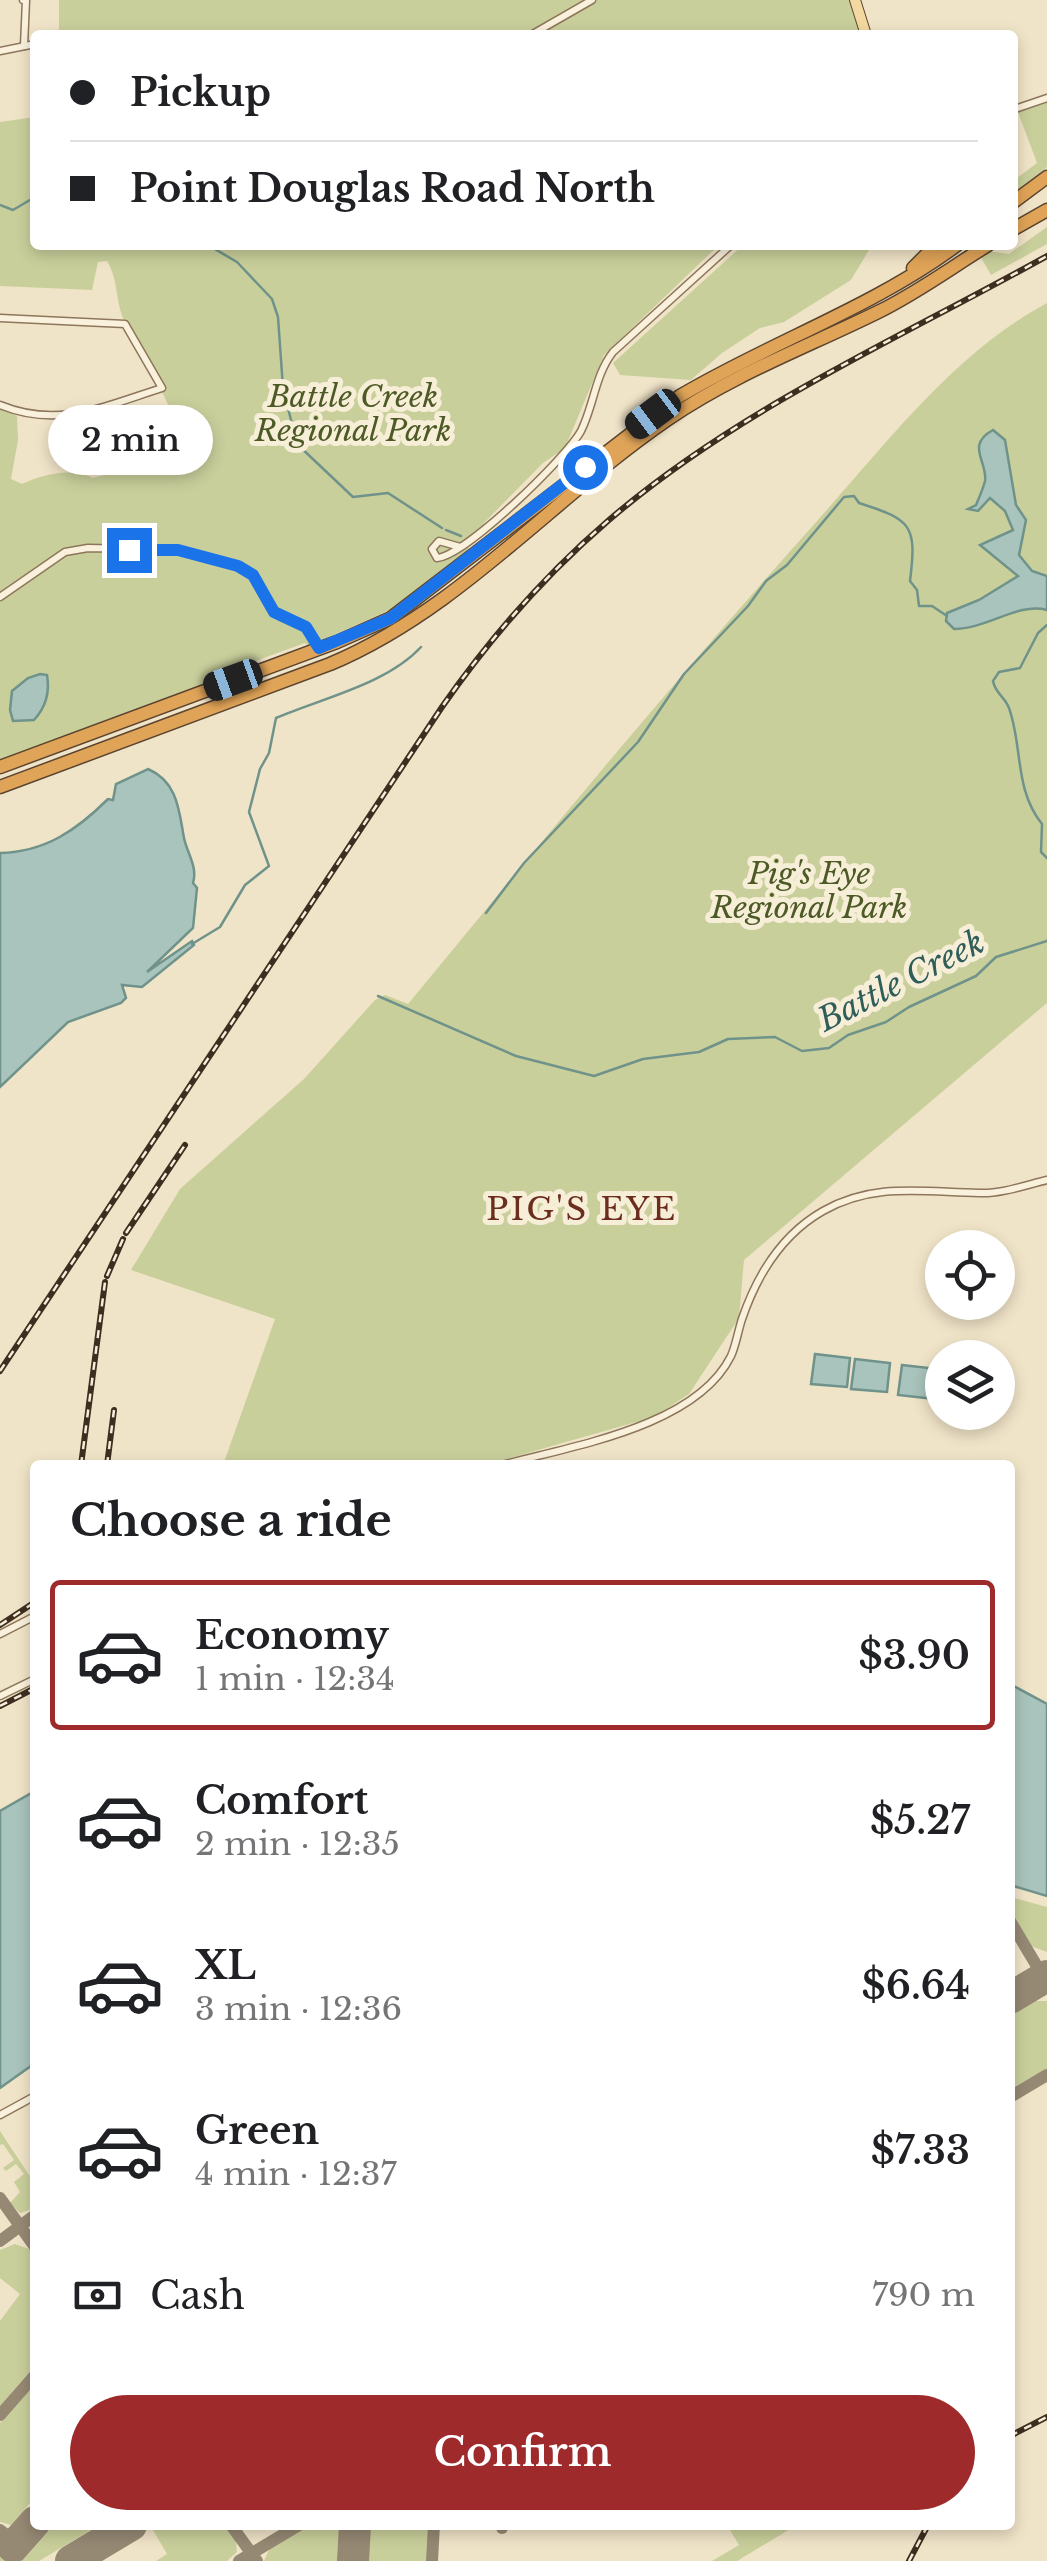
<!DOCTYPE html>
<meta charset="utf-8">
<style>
body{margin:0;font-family:"Libre Baskerville",serif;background:#f6f6f6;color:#202124;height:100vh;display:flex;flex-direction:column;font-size:38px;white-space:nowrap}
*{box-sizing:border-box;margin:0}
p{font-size:32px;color:#757577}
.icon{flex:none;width:55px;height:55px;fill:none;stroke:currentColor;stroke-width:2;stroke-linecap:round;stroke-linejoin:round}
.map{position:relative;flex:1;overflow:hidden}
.details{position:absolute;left:30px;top:1460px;width:985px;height:1070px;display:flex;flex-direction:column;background:#fff;border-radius:10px;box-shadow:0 5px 15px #0003}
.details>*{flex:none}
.banner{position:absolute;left:30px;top:30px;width:988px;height:220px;border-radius:10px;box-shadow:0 5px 15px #0003;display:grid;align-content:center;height:220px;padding:0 40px;background:#fff}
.buttons{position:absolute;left:925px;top:1230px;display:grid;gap:20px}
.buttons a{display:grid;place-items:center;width:90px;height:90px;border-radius:50%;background:#fff;box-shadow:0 5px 15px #0003;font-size:50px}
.end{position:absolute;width:45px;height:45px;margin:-22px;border:12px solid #1a73e8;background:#fff;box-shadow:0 0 0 5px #fff}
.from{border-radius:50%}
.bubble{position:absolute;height:70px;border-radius:35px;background:#fff;box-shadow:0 5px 15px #0003;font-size:32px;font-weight:600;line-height:70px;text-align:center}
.car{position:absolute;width:30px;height:60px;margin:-30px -15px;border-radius:12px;box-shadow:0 0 8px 2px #0007;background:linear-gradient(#222 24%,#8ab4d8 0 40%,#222 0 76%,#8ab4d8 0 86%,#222 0)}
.banner b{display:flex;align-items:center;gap:35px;height:95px;font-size:38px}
.banner b+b{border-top:2px solid #e0e0e0}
.banner i{width:25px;height:25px;background:#202124}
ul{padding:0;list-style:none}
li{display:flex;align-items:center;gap:30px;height:150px;margin:0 20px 15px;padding:0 20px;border:5px solid transparent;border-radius:10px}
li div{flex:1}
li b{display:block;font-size:38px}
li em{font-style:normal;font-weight:600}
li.active{border-color:#9e2a2b}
li>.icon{width:90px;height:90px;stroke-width:1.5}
h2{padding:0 40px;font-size:45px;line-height:120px}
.pay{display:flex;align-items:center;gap:25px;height:110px;padding:0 40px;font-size:38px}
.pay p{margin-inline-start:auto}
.action{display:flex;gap:20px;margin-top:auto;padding:20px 40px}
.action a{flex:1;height:115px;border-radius:60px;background:#9e2a2b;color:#fff;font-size:40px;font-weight:600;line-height:115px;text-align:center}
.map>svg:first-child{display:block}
.green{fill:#c9cf9b}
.water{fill:#a9c4bc;stroke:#6f938a;stroke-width:2.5}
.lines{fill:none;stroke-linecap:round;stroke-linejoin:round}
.stream{stroke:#6f938a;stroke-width:2.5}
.taxiway{stroke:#968974;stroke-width:12}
.runway{stroke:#968974;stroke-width:32}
.minor-casing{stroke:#8d765c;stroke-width:9}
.major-casing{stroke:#5b4430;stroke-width:12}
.highway-casing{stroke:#5b4430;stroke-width:15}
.minor{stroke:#faf1dc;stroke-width:6}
.major{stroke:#f3d9a0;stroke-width:10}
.highway{stroke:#e0a458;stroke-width:12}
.rail-casing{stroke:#3d2e20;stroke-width:6}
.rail{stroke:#f7eed8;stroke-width:2.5;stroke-dasharray:8;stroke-linecap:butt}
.route{stroke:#1a73e8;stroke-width:12}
.labels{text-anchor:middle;stroke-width:10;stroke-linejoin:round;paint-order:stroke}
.park-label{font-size:30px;font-style:italic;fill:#4d5a26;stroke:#f7eed8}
.water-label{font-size:32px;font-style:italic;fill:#2f5d5a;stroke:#f7eed8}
.neighbourhood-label{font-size:32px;letter-spacing:2.5px;fill:#6b2e1e;stroke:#f7eed8}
</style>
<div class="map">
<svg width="1047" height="2561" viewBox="0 0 1047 2561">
<rect width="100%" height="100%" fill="#f0e4c8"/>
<g class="green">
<path d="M59 0H849L860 35H59Z"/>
<path d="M1047 101V167L1013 195V181L1037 163 1018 112Z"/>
<path d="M35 117V245H719L604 355 565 448 543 463 485 522 464 556 405 603 309 646 305 643 244 665 242 679 0 765V409L17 416 18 440 11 479 22 484C43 474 71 467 93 478L104 475 109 463 97 415 130 406 125 435 133 449H153L176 424C163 387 141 358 125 322 115 303 119 281 107 261L98 262 92 290 0 286V122Z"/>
<path d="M1047 227V244L991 275 980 256 988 251 1009 254Z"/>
<path d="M743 245H872L851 280 784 322 760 328 722 353 691 380 620 375 613 363Z"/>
<path d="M1047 303V1003L744 1260 739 1318 689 1394 654 1417 485 1465H223L275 1319 131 1270 180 1189 304 1079 375 1000 385 995 408 1004C542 841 676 678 817 521 887 443 954 353 1047 303Z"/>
<path d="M1010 1897 1047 1907V1952L1031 1946 1010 1912Z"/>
<path d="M1035 2001H1047V2069L1010 2091V2016Z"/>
<path d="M0 2131 35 2184V2208L20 2213 10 2203 20 2192 14 2182 24 2174 16 2164 6 2171 3 2168 14 2160 3 2144 0 2145Z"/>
<path d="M15 2244 29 2249 35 2257V2365L0 2406V2321L20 2294 0 2278V2250Z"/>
<path d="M35 2382V2497L11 2525 0 2522V2423Z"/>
<path d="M54 2525H99L39 2561H0V2540L24 2559Z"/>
<path d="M162 2525H225L236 2541 237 2552 227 2561H156L167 2554 153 2530Z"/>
<path d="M308 2525H344L342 2561H264L270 2548Z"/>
<path d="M366 2525H429L427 2561H363Z"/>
<path d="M727 2525H797L737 2561H712L739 2545Z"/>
</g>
<g class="water">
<path d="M993 430 1005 440 1016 505 1026 520 1019 555 1032 571 1047 576V610C1018 602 987 629 954 629L946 621 947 613 979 600 1018 576 980 545 1013 530 1005 511 990 498 978 511 968 509 976 505C979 498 983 489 985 481 988 462 965 445 993 430Z"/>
<path d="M40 674 47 675C50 692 46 707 34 720L13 721 10 710 12 691 28 678Z"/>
<path d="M148 769C178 782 179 811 184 838 187 853 198 867 193 883L197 888 193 928 147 972 192 941 194 945 142 987 122 985 126 998 121 1003 68 1022 0 1087V853C45 852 77 830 108 799L113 800 116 784Z"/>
<path d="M815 1354 850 1358 847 1387 811 1384Z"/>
<path d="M855 1359 890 1363 887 1392 851 1389Z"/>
<path d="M902 1365 938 1369 935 1399 898 1395Z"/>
<path d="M1010 1684 1047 1704V1896L1010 1885Z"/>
<path d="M35 1791V2063L0 2088V1811Z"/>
</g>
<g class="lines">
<g class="stream">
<path d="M0 205 13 210 35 197"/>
<path d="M208 245 237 262 272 299 278 317 283 388 297 444 353 497 388 493 442 528"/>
<path d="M446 530 461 536"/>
<path d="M1047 625 1038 633 1020 668 999 672 993 681C995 693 1005 697 1009 708 1023 747 1014 789 1042 824L1041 852 1047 858"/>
<path d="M486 913 524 863 638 742 684 674 748 606 766 581 787 565 844 497 854 496 859 503C912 520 917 525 910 581L917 590 919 606H932L947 616"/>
<path d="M192 944 220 927 245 885 269 866 249 812 260 769 269 753 276 718C323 698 387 684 421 647"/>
<path d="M378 996 516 1056 594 1076 643 1059 699 1052 728 1039 775 1037 802 1051 829 1048 848 1035 886 1022 909 1007 976 976 996 957 1047 941"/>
</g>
<g class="taxiway">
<path d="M1010 1921 1047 1983"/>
<path d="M1010 2097 1047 2075"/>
<path d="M0 2198 35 2247"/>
<path d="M0 2241 35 2215"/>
<path d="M0 2415 35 2375"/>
<path d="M231 2525 257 2561"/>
<path d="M502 2528V2525"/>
<path d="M0 2530 17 2543"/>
<path d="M239 2561 299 2525"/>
<path d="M432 2561 434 2525"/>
</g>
<g class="runway">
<path d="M1010 1998 1047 1976"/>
<path d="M13 2547 35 2522"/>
<path d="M71 2561 131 2525"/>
<path d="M353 2561 355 2525"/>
</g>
<defs>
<g id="minor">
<path d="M23 0H26L24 46"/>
<path d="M531 35 592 0"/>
<path d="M0 51 35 44"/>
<path d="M1012 110 1047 98"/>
<path d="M0 318 125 324 162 388C105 406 58 429 0 405"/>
<path d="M460 547 439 541 432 549 437 558C465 556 566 458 581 431 594 405 595 375 613 352L731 245"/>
<path d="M0 597 65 552 88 548 178 550 238 566 253 575 274 612 306 627 318 647"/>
<path d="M502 1465C571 1446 696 1427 731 1356 736 1345 738 1331 742 1319 757 1275 781 1235 823 1211 874 1182 923 1192 979 1193 1001 1194 1026 1185 1047 1180"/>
<path d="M0 1634 35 1616"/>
<path d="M0 1696 35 1679"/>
<path d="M0 2115 35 2096"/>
</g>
<path id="major" d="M855 0 866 35"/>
<g id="highway">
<path d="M1012 203 1047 177"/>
<path d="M1012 230 1047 210"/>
<path d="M913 268 936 245"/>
<path d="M0 767 337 642 391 618 680 396C771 342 872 308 957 245"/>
<path d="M0 787 330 664C459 610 554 497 668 419 734 374 807 347 878 312 917 293 952 267 988 245"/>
</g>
</defs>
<use href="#minor" class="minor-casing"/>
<use href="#major" class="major-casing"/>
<use href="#highway" class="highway-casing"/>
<use href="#minor" class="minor"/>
<use href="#major" class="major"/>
<use href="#highway" class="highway"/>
<defs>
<g id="rail">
<path d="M126 1233 185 1145"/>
<path d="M107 1276 123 1239"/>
<path d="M0 1371 442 707C490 638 545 575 609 520 738 409 900 338 1047 256"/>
<path d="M81 1465 105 1282"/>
<path d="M107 1465 114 1410"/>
<path d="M0 1625 35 1602"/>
<path d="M0 1706 35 1688"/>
<path d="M1010 2436 1047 2417"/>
<path d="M909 2561 928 2525"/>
</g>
</defs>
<use href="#rail" class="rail-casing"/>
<use href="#rail" class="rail"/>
</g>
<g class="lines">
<path class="route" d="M129 550H178L238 566 253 575 274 612 306 627 319 648 391 618 585 467"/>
</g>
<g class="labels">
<g class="park-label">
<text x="353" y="407">Battle Creek<tspan x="353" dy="34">Regional Park</tspan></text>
<text x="809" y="884">Pig's Eye<tspan x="809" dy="34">Regional Park</tspan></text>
</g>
<g class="water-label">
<text transform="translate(901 981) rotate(-27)" y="11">Battle Creek</text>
</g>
<g class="neighbourhood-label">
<text x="582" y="1220">PIG'S EYE</text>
</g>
</g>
</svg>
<div class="buttons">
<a><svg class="icon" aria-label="locate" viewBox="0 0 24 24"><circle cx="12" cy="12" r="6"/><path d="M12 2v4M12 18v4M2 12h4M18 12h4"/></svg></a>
<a><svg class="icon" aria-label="layers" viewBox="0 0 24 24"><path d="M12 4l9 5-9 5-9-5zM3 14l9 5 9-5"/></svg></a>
</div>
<i class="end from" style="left:585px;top:467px"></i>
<i class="end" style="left:129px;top:550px"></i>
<div class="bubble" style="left:48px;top:405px;width:165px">2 min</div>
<i class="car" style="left:653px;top:414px;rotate:233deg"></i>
<i class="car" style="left:233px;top:680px;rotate:250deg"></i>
<div class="banner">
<b><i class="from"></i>Pickup</b>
<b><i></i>Point Douglas Road North</b>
</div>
<section class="details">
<h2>Choose a ride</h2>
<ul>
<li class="active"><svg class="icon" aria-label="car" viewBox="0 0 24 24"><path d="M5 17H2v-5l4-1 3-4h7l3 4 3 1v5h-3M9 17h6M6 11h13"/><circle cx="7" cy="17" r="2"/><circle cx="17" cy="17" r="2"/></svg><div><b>Economy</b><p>1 min · 12:34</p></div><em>$3.90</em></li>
<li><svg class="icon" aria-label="car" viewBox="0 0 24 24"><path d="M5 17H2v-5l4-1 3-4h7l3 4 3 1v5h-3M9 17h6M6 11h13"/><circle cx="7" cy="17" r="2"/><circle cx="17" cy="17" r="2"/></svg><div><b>Comfort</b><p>2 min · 12:35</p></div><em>$5.27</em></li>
<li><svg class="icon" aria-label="car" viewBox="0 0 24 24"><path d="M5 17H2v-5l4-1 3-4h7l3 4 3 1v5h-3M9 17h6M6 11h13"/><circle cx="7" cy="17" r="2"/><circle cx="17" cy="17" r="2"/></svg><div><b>XL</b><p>3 min · 12:36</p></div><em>$6.64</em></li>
<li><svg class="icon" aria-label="car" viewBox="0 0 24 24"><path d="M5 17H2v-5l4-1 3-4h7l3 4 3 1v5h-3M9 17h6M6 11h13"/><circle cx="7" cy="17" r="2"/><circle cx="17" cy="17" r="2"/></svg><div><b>Green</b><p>4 min · 12:37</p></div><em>$7.33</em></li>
</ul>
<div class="pay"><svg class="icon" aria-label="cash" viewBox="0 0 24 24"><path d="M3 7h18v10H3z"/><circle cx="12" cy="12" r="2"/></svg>Cash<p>790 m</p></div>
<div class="action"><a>Confirm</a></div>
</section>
</div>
